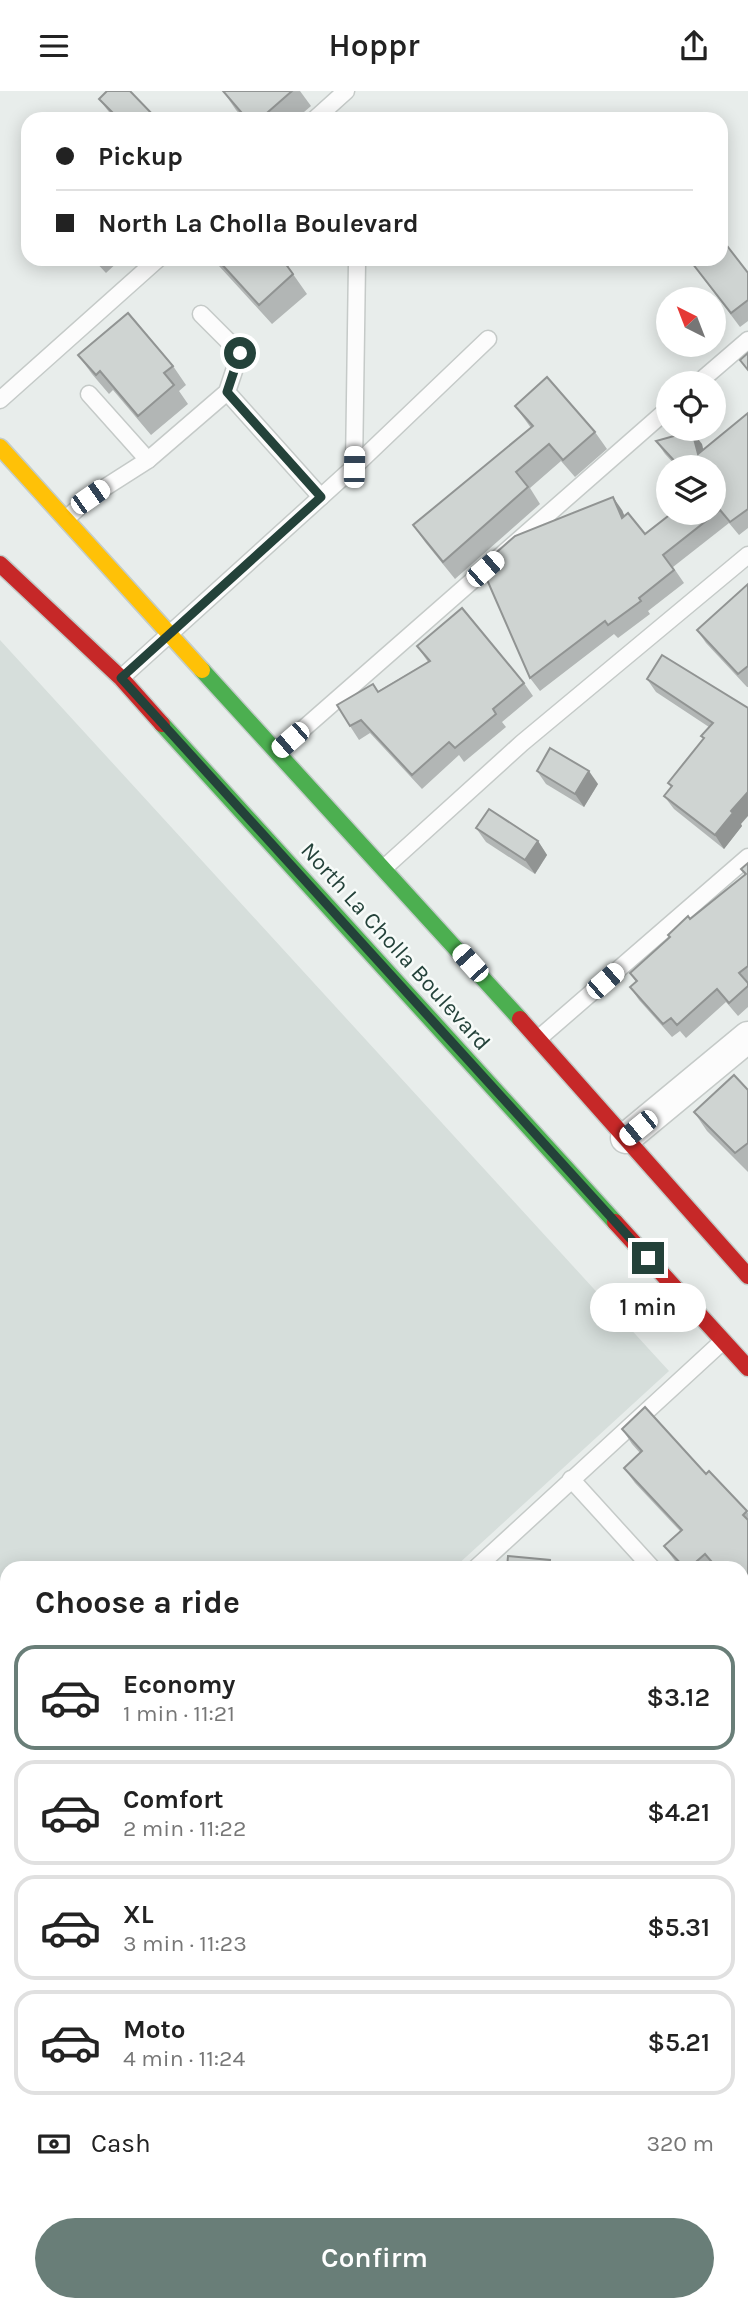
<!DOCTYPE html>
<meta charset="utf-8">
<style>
body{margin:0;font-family:Karla,sans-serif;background:#f2f2f2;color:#222;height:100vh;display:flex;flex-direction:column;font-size:26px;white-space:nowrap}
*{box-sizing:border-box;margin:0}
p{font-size:23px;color:#767676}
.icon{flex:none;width:38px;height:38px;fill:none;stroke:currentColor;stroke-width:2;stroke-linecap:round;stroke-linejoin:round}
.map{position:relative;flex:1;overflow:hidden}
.drawer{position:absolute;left:0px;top:1470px;width:749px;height:751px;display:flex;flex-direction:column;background:#fff;border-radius:21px 21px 0 0;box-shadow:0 4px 18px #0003}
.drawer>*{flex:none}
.guide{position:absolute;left:21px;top:21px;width:707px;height:154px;border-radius:21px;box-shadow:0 4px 18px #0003;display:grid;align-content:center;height:154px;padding:0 35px;background:#fff}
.needle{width:46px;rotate:318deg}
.buttons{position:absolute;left:656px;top:196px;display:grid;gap:14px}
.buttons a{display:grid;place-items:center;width:70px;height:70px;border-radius:50%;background:#fff;box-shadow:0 4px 18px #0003;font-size:35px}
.end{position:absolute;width:32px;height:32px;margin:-16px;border:9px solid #24423a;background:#fff;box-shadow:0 0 0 4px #fff}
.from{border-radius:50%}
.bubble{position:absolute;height:49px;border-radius:24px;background:#fff;box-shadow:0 4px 18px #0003;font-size:23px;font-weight:600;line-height:49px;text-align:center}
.car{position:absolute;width:21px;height:42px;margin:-21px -10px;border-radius:9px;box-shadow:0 0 5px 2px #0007;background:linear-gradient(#fff 24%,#345 0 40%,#fff 0 76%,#345 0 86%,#fff 0)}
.guide b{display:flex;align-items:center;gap:24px;height:66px;font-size:26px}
.guide b+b{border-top:2px solid #e0e0e0}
.guide i{width:18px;height:18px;background:#222}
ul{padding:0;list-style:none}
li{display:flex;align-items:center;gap:21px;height:105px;margin:0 14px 10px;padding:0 21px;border:4px solid #e0e0e0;border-radius:21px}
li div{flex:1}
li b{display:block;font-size:26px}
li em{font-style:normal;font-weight:600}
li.active{border-color:#697e78}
li>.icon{width:63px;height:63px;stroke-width:1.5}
h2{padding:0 35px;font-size:32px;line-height:84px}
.pay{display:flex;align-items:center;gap:18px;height:77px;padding:0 35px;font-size:26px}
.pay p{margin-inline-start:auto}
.button{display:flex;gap:14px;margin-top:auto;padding:14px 35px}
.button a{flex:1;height:80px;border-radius:42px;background:#697e78;color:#fff;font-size:28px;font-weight:600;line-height:80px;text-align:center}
header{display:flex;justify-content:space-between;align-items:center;height:91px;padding:0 35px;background:#fff;font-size:32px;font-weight:600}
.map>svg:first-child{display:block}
.built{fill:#d6dedb}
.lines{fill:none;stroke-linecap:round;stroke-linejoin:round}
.lane-casing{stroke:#c5cac8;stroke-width:19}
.street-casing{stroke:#c5cac8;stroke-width:33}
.fast-casing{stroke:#c3ccc9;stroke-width:19}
.slow-casing{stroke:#c3ccc9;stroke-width:19}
.jam-casing{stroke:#c3ccc9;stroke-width:19}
.lane{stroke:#fcfcfc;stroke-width:16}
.street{stroke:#fcfcfc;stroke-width:30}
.fast{stroke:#4caf50;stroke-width:16}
.slow{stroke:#ffc107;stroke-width:16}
.jam{stroke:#c62828;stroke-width:16}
.wall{fill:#b2b6b5}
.shaded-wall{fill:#919493}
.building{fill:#cfd4d2;stroke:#919493;stroke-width:2}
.route{stroke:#24423a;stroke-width:9}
.labels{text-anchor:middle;stroke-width:5;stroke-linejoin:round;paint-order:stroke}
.street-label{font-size:23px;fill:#24423a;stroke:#f7fbf9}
</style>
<header><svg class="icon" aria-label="menu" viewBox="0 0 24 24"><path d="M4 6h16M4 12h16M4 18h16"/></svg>Hoppr<svg class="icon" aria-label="share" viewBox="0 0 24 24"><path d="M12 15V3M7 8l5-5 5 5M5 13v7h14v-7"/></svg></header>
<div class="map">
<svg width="748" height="2220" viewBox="0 0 748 2220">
<rect width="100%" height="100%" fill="#e8edeb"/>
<path class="built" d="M0 549 669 1280 454 1477H7V1634L0 1641Z"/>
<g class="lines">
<defs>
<g id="lane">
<path d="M315 28 346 0"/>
<path d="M698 292 748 249"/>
<path d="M227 301 321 406"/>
<path d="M89 303 148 369"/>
<path d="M0 309 158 168"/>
<path d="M354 376 357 172"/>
<path d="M66 428 90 406 148 369 227 301 240 262 201 223"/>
<path d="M121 587 354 376 488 248"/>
<path d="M278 660 668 318"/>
<path d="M384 777 522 652 748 464"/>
<path d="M538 948 748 766"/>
<path d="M571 1388 652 1477"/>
<path d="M476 1477 723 1250"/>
<path d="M742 1577 748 1583"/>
<path d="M742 1736 748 1731"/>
<path d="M0 1920 7 1913"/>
<path d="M361 2214 367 2220"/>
<path d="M212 2220 219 2214"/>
<path d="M743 2220 748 2215"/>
</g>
<g id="street">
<path d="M626 1047 748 946"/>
<path d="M0 1684 7 1681"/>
<path d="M742 1972 748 1967"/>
<path d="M0 2165 7 2159"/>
<path d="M565 2214 571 2220"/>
</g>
<g id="fast">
<path d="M202 579 520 928"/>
<path d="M162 633 615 1131"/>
</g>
<path id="slow" d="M0 356 202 579"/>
<g id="jam">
<path d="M0 473 121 587 162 633"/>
<path d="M520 928 748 1185"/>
<path d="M615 1131 748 1277"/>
</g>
</defs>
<use href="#lane" class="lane-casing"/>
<use href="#street" class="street-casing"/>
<use href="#fast" class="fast-casing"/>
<use href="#slow" class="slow-casing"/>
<use href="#jam" class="jam-casing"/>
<use href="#lane" class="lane"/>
<use href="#street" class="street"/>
<use href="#fast" class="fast"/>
<use href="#slow" class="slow"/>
<use href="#jam" class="jam"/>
</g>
<g class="wall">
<path d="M223 0H300L311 15 296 28H244L236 19Z"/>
<path d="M99 8 157 28H115L109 21Z"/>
<path d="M77 168H88L82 174Z"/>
<path d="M93 168H121L106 182Z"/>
<path d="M214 168H296L288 176 307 203 272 233 219 175Z"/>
<path d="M689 168 748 182V230L740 236Z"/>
<path d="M78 264 173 275 186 294 179 300 188 313 151 344 113 299 109 303 92 283Z"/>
<path d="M515 315 595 341 607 358 575 386 561 370 530 397 540 413 455 488 425 451 413 434 531 337Z"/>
<path d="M748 322V437L739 444 729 432 673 476 684 492 648 520 650 523 618 547 614 543 540 600 530 587 622 419 624 425 645 443 714 422V376H677L665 363 656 350 702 353 703 359Z"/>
<path d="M748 493V596H747L706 552 697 539Z"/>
<path d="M417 555 524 592 533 605 502 631 506 636 464 671 459 664 422 698 370 642 359 649 350 635 378 600 428 571Z"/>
<path d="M647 588 748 617 741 733 742 735 724 758 674 718 664 705 671 696 668 692 704 648 701 645 709 636 656 601Z"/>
<path d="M537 680 598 693 584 716 546 693Z"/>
<path d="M476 737 538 750 547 764 535 783 486 751Z"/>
<path d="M748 772V916L738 925 726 911 686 947 680 940 672 946 639 909 630 896 636 891 630 882 690 828 745 784 741 778Z"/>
<path d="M748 999V1081L707 1040 694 1021Z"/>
<path d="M622 1338 706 1383 709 1380 748 1422V1515L742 1508V1477H681L675 1470 664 1455 680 1440 635 1392 624 1377 640 1362 632 1353Z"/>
<path d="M7 1745V1871L0 1877V1751Z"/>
<path d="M742 1793 748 1795V1846L742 1844Z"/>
<path d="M7 1936V2045L0 2046V1975L6 1974Z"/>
<path d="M748 2043V2114L742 2120V2047Z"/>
<path d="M114 2214H142L137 2220H122Z"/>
<path d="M633 2214H659L652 2220H639Z"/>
</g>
<g class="shaded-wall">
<path d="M692 340 702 353 707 376 698 363Z"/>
<path d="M613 406 622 419 631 440 622 427Z"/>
<path d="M589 680 598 693 584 716 575 703Z"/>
<path d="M748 701V725L741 733 742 735 724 758 715 744 731 720Z"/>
<path d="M538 750 547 764 535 783 525 769Z"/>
<path d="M550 1469 556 1477H549Z"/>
<path d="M122 2214H142L137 2220H126Z"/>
</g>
<g class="building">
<path d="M107 0H130L157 28H119L99 8Z"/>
<path d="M223 0H292L260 28H247Z"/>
<path d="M721 147 748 182V209L731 222 689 168H721Z"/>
<path d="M217 168H282L293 183 259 214Z"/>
<path d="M128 222 173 275 164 282 174 294 138 325 100 280 96 284 78 264Z"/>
<path d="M748 262V279L740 269Z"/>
<path d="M547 286 595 341 563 369 549 353 516 381 528 396 443 471 413 434 533 335 515 315Z"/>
<path d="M748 322V418L730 431 720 419 663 464 674 479 639 507 641 510 608 534 605 530 530 587 481 475 515 445 613 406 622 427 628 422 645 443 672 422H714V376H680L656 350 692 340 698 363Z"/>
<path d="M748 493V575L738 583 697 539Z"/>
<path d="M462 517 524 592 493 618 496 623 455 657 449 651 412 684 361 629 350 635 337 614 373 593 378 601 430 570 417 555Z"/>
<path d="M662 564 748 617V701L731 720 733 722 715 744 664 705 672 695 668 692 704 647 701 645 713 632 647 588Z"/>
<path d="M550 657 589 680 575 703 537 680Z"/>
<path d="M489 718 538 750 525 769 476 737Z"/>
<path d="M748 772V875L739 882 748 892V895L729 912 717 898 677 934 671 927 663 933 630 896 637 890 630 882 670 846 668 844 688 825 690 828 746 783 741 778Z"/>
<path d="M734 984 748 999V1052L735 1062 694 1021Z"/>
<path d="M645 1316 706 1383 709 1380 747 1420 743 1424 748 1429V1512L742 1505V1477H717L705 1463 689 1477H685L664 1455 682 1439 624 1377 642 1360 622 1338Z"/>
<path d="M508 1465 550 1469 549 1477H507Z"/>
<path d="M7 1745V1845L0 1851V1751Z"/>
<path d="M742 1793 748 1795V1836L742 1834Z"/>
<path d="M7 1936V2030L0 2031V1975L6 1974Z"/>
<path d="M748 2043V2092L742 2098V2047Z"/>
<path d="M41 2214H74L77 2220H30Z"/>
<path d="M414 2214H469L474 2220H413L410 2217Z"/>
</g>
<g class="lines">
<path class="route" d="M240 262 227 301 321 406 121 587 648 1167"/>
</g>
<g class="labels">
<g class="street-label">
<text transform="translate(396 855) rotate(48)" y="8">North La Cholla Boulevard</text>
</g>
</g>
</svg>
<div class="buttons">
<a><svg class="needle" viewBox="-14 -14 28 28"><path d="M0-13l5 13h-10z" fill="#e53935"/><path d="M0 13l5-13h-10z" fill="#767676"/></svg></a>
<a><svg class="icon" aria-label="locate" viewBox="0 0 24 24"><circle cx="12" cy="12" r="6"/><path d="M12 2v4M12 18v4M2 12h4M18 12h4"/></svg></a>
<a><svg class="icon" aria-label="layers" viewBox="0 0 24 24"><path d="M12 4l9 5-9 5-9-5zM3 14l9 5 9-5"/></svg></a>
</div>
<i class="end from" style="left:240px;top:262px"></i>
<i class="end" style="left:648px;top:1167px"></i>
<div class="bubble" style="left:590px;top:1192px;width:116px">1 min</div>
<i class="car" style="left:354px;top:376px;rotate:1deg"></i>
<i class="car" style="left:90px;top:406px;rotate:55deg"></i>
<i class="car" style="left:485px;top:478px;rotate:49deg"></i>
<i class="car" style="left:290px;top:649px;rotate:229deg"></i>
<i class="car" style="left:470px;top:872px;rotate:318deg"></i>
<i class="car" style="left:605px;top:890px;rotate:49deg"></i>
<i class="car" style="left:638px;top:1037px;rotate:231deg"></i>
<div class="guide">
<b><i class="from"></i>Pickup</b>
<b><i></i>North La Cholla Boulevard</b>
</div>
<section class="drawer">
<h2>Choose a ride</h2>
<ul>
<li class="active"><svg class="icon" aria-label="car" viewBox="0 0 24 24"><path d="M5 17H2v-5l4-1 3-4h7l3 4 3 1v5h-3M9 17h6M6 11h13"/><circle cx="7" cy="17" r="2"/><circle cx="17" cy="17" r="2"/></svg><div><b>Economy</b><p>1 min · 11:21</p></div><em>$3.12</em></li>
<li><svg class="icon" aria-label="car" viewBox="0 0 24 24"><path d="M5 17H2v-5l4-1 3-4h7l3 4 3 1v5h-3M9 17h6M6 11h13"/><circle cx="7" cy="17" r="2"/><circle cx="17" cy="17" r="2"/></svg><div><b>Comfort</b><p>2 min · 11:22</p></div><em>$4.21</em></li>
<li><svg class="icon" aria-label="car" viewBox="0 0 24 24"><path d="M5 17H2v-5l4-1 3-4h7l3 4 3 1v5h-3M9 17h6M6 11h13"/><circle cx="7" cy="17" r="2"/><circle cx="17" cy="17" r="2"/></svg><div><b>XL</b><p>3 min · 11:23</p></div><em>$5.31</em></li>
<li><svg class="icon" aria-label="car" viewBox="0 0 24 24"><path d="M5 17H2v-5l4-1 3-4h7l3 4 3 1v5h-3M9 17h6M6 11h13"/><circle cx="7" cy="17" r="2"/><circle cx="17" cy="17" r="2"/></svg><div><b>Moto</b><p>4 min · 11:24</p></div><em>$5.21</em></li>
</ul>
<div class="pay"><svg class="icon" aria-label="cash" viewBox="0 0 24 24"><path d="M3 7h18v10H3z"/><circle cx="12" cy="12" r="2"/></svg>Cash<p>320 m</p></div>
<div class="button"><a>Confirm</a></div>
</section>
</div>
